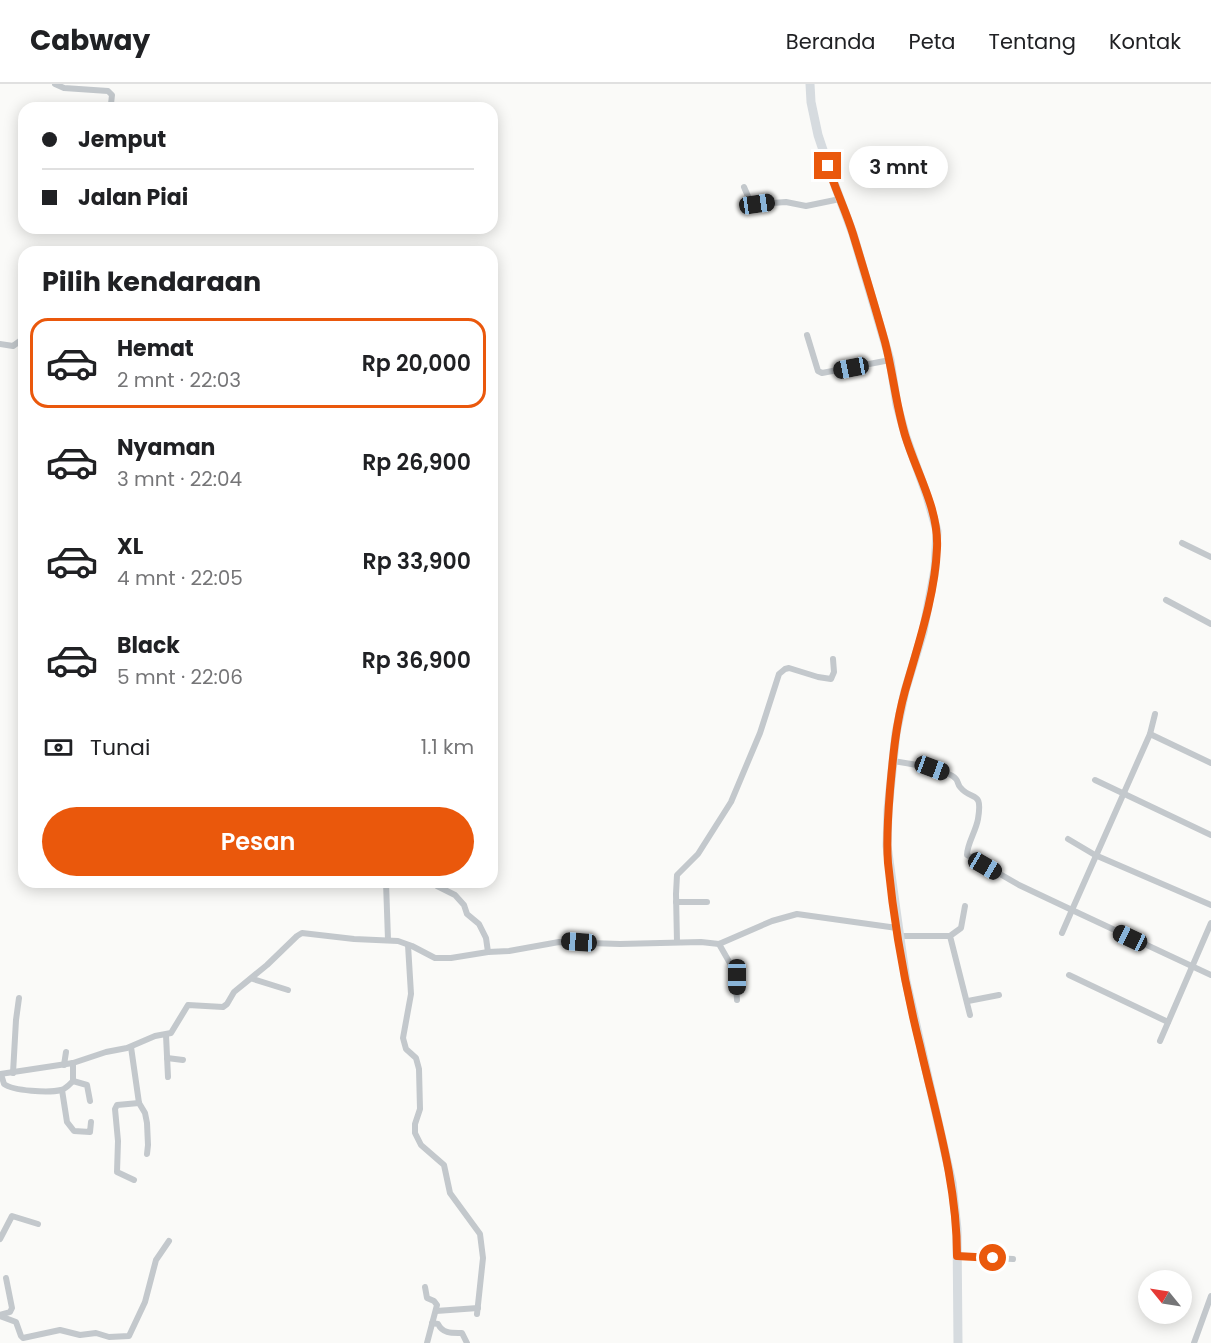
<!DOCTYPE html>
<html lang="id">
<meta charset="utf-8">
<style>
body{margin:0;font-family:Poppins,sans-serif;background:#f6f6f6;color:#202124;height:100vh;display:flex;flex-direction:column;font-size:22px;white-space:nowrap}
*{box-sizing:border-box;margin:0}
p{font-size:20px;color:#757577}
.icon{flex:none;width:33px;height:33px;fill:none;stroke:currentColor;stroke-width:2;stroke-linecap:round;stroke-linejoin:round}
.map{position:relative;flex:1;overflow:hidden}
.drawer{position:absolute;left:18px;top:162px;width:480px;height:642px;display:flex;flex-direction:column;background:#fff;border-radius:18px;box-shadow:0 3px 15px #0003}
.drawer>*{flex:none}
.hud{position:absolute;left:18px;top:18px;width:480px;height:132px;border-radius:18px;box-shadow:0 3px 15px #0003;display:grid;align-content:center;height:132px;padding:0 24px;background:#fff}
.needle{width:39px;rotate:300deg}
.fabs{position:absolute;left:1138px;top:1186px;display:grid;gap:12px}
.fabs a{display:grid;place-items:center;width:54px;height:54px;border-radius:50%;background:#fff;box-shadow:0 3px 15px #0003;font-size:30px}
.end{position:absolute;width:27px;height:27px;margin:-14px;border:8px solid #ea580c;background:#fff;box-shadow:0 0 0 3px #fff}
.from{border-radius:50%}
.bubble{position:absolute;height:42px;border-radius:21px;background:#fff;box-shadow:0 3px 15px #0003;font-size:20px;font-weight:600;line-height:42px;text-align:center}
.car{position:absolute;width:18px;height:36px;margin:-18px -9px;border-radius:8px;box-shadow:0 0 4px 2px #0007;background:linear-gradient(#222 24%,#8ab4d8 0 40%,#222 0 76%,#8ab4d8 0 86%,#222 0)}
.hud b{display:flex;align-items:center;gap:21px;height:57px;font-size:22px}
.hud b+b{border-top:2px solid #e0e0e0}
.hud i{width:15px;height:15px;background:#202124}
ul{padding:0;list-style:none}
li{display:flex;align-items:center;gap:18px;height:90px;margin:0 12px 9px;padding:0 12px;border:3px solid transparent;border-radius:18px}
li div{flex:1}
li b{display:block;font-size:22px}
li em{font-style:normal;font-weight:600}
li.active{border-color:#ea580c}
li>.icon{width:54px;height:54px;stroke-width:1.5}
h2{padding:0 24px;font-size:27px;line-height:72px}
.pay{display:flex;align-items:center;gap:15px;height:66px;padding:0 24px;font-size:22px}
.pay p{margin-inline-start:auto}
.action{display:flex;gap:12px;margin-top:auto;padding:12px 24px}
.action a{flex:1;height:69px;border-radius:36px;background:#ea580c;color:#fff;font-size:24px;font-weight:600;line-height:69px;text-align:center}
header{display:flex;align-items:center;gap:36px;box-sizing:border-box;height:84px;padding:0 30px;background:#fff;border-bottom:2px solid #e0e0e0}
header strong{font-size:28px}
nav{display:flex;gap:33px;margin-inline-start:auto;font-size:21px}
.map>svg:first-child{display:block}
.lines{fill:none;stroke-linecap:round;stroke-linejoin:round}
.street{stroke:#c3c8cc;stroke-width:6}
.secondary{stroke:#d6dbdf;stroke-width:9}
.route{stroke:#ea580c;stroke-width:8}
</style>
<header>
<strong>Cabway</strong>
<nav><a>Beranda</a><a>Peta</a><a>Tentang</a><a>Kontak</a></nav>
</header>
<div class="map">
<svg width="1211" height="1259" viewBox="0 0 1211 1259">
<rect width="100%" height="100%" fill="#fafaf8"/>
<g class="lines">
<g class="street">
<path d="M55 0 64 4 108 7 112 11 111 20 115 24"/>
<path d="M744 103 750 117 757 120 786 118 806 122 840 115"/>
<path d="M807 251 818 287 822 289 890 276"/>
<path d="M0 260 13 262 24 254"/>
<path d="M1182 459 1211 473"/>
<path d="M1166 516 1211 540"/>
<path d="M1150 650 1155 630"/>
<path d="M893 677C906 679 948 685 956 695 958 697 958 701 960 703 972 718 983 705 978 735 976 747 967 760 967 771L1019 801 1072 826 1062 849"/>
<path d="M1211 679 1150 650 1072 826 1211 891"/>
<path d="M1095 696 1211 751"/>
<path d="M1068 755 1095 771 1211 821"/>
<path d="M386 798 388 856"/>
<path d="M435 798 437 802 455 811 464 821 467 830 479 840 486 854 488 868"/>
<path d="M676 818H707"/>
<path d="M965 822 961 844 950 852 970 931"/>
<path d="M899 852H950"/>
<path d="M677 858 676 810 677 791 698 770 731 718 760 649 779 590 785 585 789 584 818 593 831 595 834 588 833 575"/>
<path d="M719 860 735 888 737 916"/>
<path d="M408 861 411 910 403 954 406 965 416 974 419 985 420 1025 415 1040V1049L421 1061 444 1081 450 1109 480 1150 483 1174 477 1230"/>
<path d="M1069 891 1168 938"/>
<path d="M253 895 288 906"/>
<path d="M968 917 999 911"/>
<path d="M166 951 168 993"/>
<path d="M1160 957 1211 839"/>
<path d="M131 963 139 1019 145 1029 147 1039 148 1061 147 1070"/>
<path d="M167 974 183 976"/>
<path d="M64 981 66 968"/>
<path d="M13 989 16 936 19 914"/>
<path d="M0 990 73 979 106 968 127 964 155 952 171 949 188 921 223 923 227 920 234 908 267 881 297 852 302 849 354 855 398 857 412 862 435 874H451L488 868 509 867 559 858 620 860 701 858 719 860 772 837 797 830 897 844"/>
<path d="M1 990 4 1000C13 1007 49 1009 61 1006 66 1005 70 1000 73 997V979"/>
<path d="M73 997 87 1001 90 1017"/>
<path d="M62 1006 67 1038 74 1047 90 1048 91 1038"/>
<path d="M134 1096 117 1088 118 1057 115 1025 117 1021 139 1019"/>
<path d="M0 1155 12 1132 38 1140"/>
<path d="M957 1172 1013 1175"/>
<path d="M425 1203 427 1214 434 1217 437 1221 427 1259"/>
<path d="M436 1227 478 1224"/>
<path d="M0 1231 10 1228 12 1224 6 1194"/>
<path d="M0 1232 16 1238 21 1252 23 1254 60 1246 80 1251 96 1249 109 1253 129 1252 145 1218 156 1176 169 1157"/>
<path d="M432 1239 438 1240C443 1250 452 1249 462 1249L467 1259"/>
<path d="M1194 1259 1211 1212"/>
</g>
<path class="secondary" d="M810 0 811 18 818 51 833 96 853 150 890 276 897 321 906 353 927 412 937 447 935 485 923 548 905 607 896 649 888 726 887 762 906 897 952 1099 957 1145 958 1259"/>
</g>
<g class="lines">
<path class="route" d="M828 82C835 105 846 127 853 150 864 186 875 222 885 258 893 289 896 321 905 351 916 388 939 425 937 464 935 512 918 561 905 607 896 639 893 672 890 706 888 731 886 755 888 779 894 840 905 902 920 962 936 1032 957 1099 957 1172L993 1174"/>
</g>
</svg>
<div class="fabs">
<a><svg class="needle" viewBox="-14 -14 28 28"><path d="M0-13l5 13h-10z" fill="#e53935"/><path d="M0 13l5-13h-10z" fill="#757577"/></svg></a>
</div>
<i class="end from" style="left:993px;top:1174px"></i>
<i class="end" style="left:828px;top:82px"></i>
<div class="bubble" style="left:849px;top:62px;width:99px">3 mnt</div>
<i class="car" style="left:757px;top:120px;rotate:82deg"></i>
<i class="car" style="left:851px;top:284px;rotate:259deg"></i>
<i class="car" style="left:932px;top:684px;rotate:110deg"></i>
<i class="car" style="left:985px;top:782px;rotate:120deg"></i>
<i class="car" style="left:1130px;top:854px;rotate:295deg"></i>
<i class="car" style="left:579px;top:858px;rotate:274deg"></i>
<i class="car" style="left:737px;top:893px;rotate:180deg"></i>
<div class="hud">
<b><i class="from"></i>Jemput</b>
<b><i></i>Jalan Piai</b>
</div>
<section class="drawer">
<h2>Pilih kendaraan</h2>
<ul>
<li class="active"><svg class="icon" aria-label="car" viewBox="0 0 24 24"><path d="M5 17H2v-5l4-1 3-4h7l3 4 3 1v5h-3M9 17h6M6 11h13"/><circle cx="7" cy="17" r="2"/><circle cx="17" cy="17" r="2"/></svg><div><b>Hemat</b><p>2 mnt · 22:03</p></div><em>Rp 20,000</em></li>
<li><svg class="icon" aria-label="car" viewBox="0 0 24 24"><path d="M5 17H2v-5l4-1 3-4h7l3 4 3 1v5h-3M9 17h6M6 11h13"/><circle cx="7" cy="17" r="2"/><circle cx="17" cy="17" r="2"/></svg><div><b>Nyaman</b><p>3 mnt · 22:04</p></div><em>Rp 26,900</em></li>
<li><svg class="icon" aria-label="car" viewBox="0 0 24 24"><path d="M5 17H2v-5l4-1 3-4h7l3 4 3 1v5h-3M9 17h6M6 11h13"/><circle cx="7" cy="17" r="2"/><circle cx="17" cy="17" r="2"/></svg><div><b>XL</b><p>4 mnt · 22:05</p></div><em>Rp 33,900</em></li>
<li><svg class="icon" aria-label="car" viewBox="0 0 24 24"><path d="M5 17H2v-5l4-1 3-4h7l3 4 3 1v5h-3M9 17h6M6 11h13"/><circle cx="7" cy="17" r="2"/><circle cx="17" cy="17" r="2"/></svg><div><b>Black</b><p>5 mnt · 22:06</p></div><em>Rp 36,900</em></li>
</ul>
<div class="pay"><svg class="icon" aria-label="cash" viewBox="0 0 24 24"><path d="M3 7h18v10H3z"/><circle cx="12" cy="12" r="2"/></svg>Tunai<p>1.1 km</p></div>
<div class="action"><a>Pesan</a></div>
</section>
</div>
